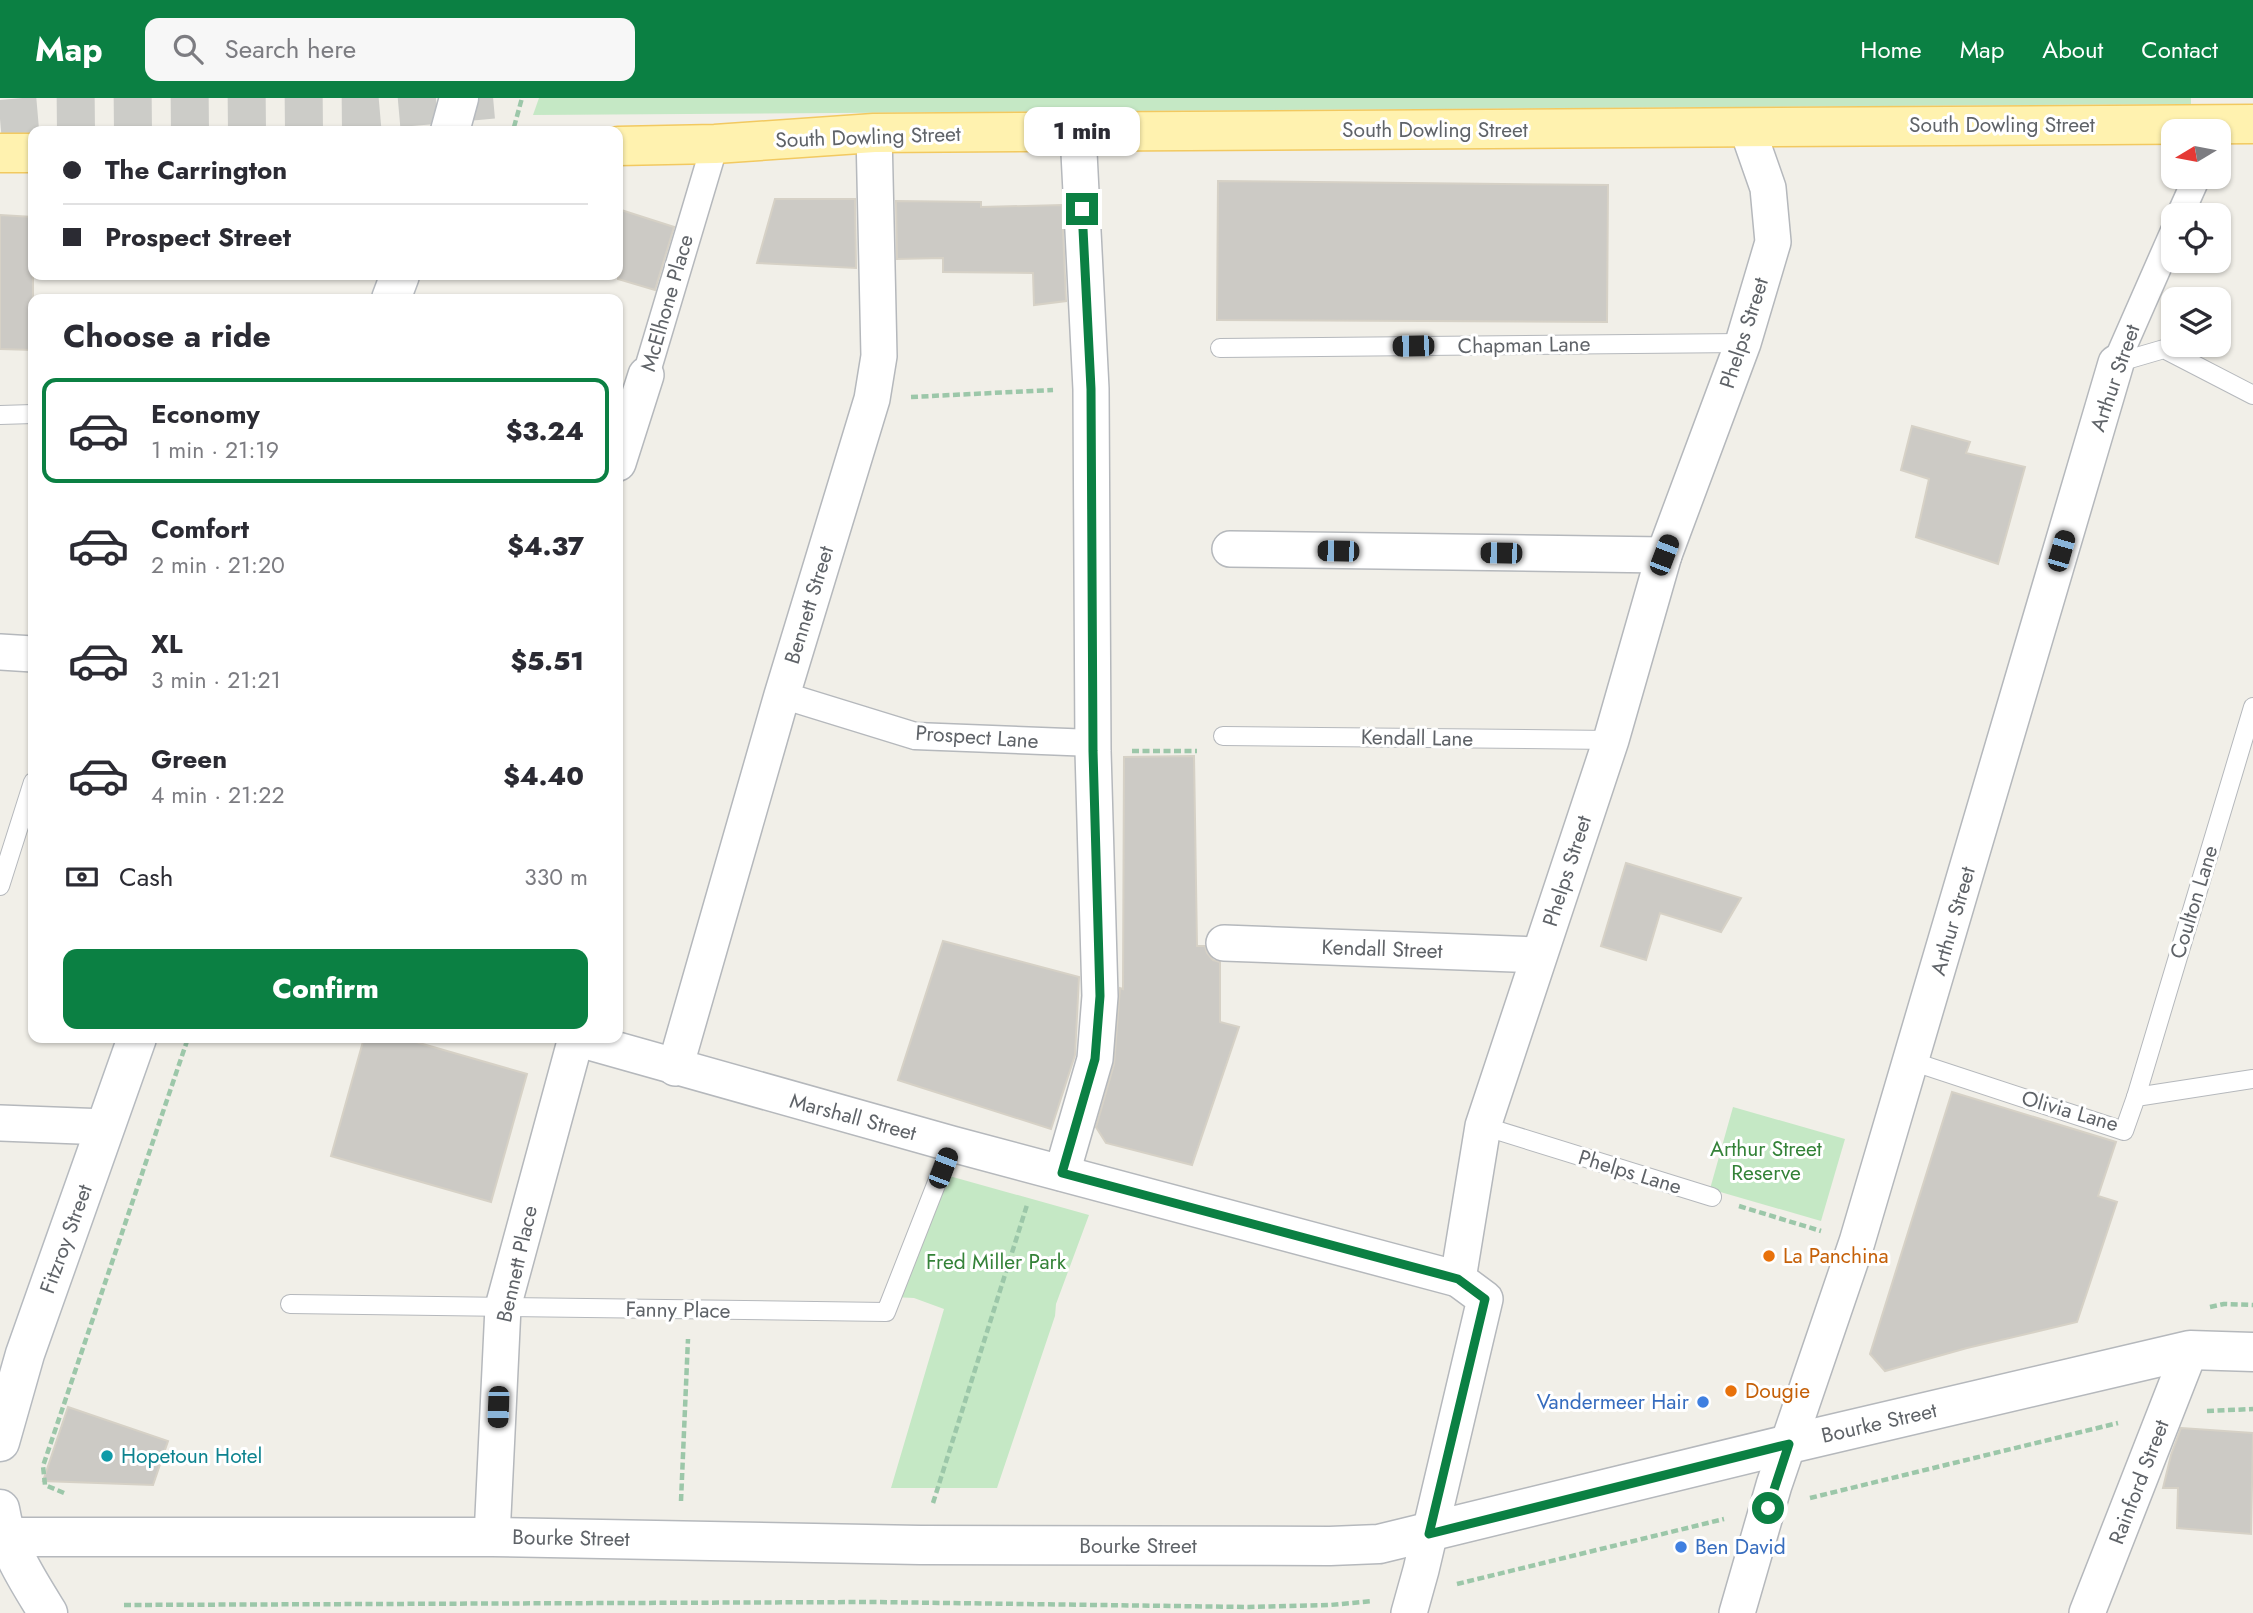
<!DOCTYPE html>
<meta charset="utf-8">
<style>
body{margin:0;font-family:Jost,sans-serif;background:#f7f7f7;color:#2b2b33;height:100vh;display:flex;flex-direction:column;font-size:26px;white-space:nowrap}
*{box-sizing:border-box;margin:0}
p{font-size:23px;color:#7c7c81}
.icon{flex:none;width:38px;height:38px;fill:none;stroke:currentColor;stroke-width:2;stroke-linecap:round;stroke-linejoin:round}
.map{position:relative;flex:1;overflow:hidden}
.drawer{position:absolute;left:28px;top:196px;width:595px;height:749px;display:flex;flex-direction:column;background:#fff;border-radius:14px;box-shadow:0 2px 5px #0004}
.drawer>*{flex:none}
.guide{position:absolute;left:28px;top:28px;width:595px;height:154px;border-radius:14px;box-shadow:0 2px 5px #0004;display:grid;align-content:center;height:154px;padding:0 35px;background:#fff}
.needle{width:46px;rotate:260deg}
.buttons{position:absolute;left:2161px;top:21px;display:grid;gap:14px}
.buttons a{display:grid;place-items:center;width:70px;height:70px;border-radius:14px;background:#fff;box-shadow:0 2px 5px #0004;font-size:35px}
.end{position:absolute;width:32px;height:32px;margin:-16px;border:9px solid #0b8043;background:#fff;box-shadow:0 0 0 4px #fff}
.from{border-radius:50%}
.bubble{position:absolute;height:49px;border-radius:14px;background:#fff;box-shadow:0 2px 5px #0004;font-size:23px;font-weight:800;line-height:49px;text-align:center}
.car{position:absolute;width:21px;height:42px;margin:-21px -10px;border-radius:9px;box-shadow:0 0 5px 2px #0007;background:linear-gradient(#222 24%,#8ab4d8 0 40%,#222 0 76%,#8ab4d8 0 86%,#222 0)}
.guide b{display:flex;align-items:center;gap:24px;height:66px;font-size:26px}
.guide b+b{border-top:2px solid #e1e1e2}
.guide i{width:18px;height:18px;background:#2b2b33}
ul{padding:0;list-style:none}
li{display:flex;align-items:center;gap:21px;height:105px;margin:0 14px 10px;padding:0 21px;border:4px solid transparent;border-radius:14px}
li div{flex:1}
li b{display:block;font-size:26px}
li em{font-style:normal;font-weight:800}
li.current{border-color:#0b8043}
li>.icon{width:63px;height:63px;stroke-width:1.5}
h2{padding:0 35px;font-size:32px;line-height:84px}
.pay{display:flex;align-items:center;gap:18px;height:77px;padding:0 35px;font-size:26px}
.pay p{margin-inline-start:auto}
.primary-button{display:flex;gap:14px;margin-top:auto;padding:14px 35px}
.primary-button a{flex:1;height:80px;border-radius:14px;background:#0b8043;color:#fff;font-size:28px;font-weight:800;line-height:80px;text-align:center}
header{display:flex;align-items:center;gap:42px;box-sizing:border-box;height:98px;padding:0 35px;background:#0b8043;color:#fff}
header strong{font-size:33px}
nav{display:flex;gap:38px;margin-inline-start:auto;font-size:24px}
.search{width:490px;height:63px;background:#f7f7f7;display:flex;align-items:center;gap:18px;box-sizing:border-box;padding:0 24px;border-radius:14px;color:#7c7c81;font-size:26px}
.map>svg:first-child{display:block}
.green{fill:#c5e8c5}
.building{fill:#cccac5;stroke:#d6d1c6;stroke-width:2}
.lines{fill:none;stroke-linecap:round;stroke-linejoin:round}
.motorway-tunnel{stroke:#ccccc8;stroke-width:38;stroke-dasharray:38 19;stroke-linecap:butt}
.service-casing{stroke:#b5b8bc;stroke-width:20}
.pedestrian-casing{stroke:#b5b8bc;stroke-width:29}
.minor-casing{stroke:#b5b8bc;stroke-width:38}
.tertiary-casing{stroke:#b5b8bc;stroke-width:41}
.secondary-casing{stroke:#b6babf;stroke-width:41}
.primary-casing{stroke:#f2c960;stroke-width:41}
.path{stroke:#9cc7a9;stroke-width:4.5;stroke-dasharray:7 3.5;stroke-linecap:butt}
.service{stroke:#fff;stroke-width:18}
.pedestrian{stroke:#fff;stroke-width:26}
.minor{stroke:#fff;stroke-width:35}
.tertiary{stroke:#fff;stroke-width:38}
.secondary{stroke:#fff;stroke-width:38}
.primary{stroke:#fff2af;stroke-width:38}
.route{stroke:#0b8043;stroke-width:9}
.food-dot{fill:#e8710a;stroke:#fff;stroke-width:2.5}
.shop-dot{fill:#3f7fe0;stroke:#fff;stroke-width:2.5}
.culture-dot{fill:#0f9aa8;stroke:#fff;stroke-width:2.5}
.labels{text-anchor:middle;stroke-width:6;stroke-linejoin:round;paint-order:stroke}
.street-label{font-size:21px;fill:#5f6368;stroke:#fff}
.park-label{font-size:21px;fill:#348238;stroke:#fff}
.food-label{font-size:21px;fill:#c56008;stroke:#fff;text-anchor:start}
.shop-label{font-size:21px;fill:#366cbe;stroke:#fff;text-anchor:end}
.culture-label{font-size:21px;fill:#0d838f;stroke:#fff;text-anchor:start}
</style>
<header>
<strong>Map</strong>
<div class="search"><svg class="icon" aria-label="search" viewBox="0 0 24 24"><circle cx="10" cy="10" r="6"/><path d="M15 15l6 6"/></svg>Search here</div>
<nav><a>Home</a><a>Map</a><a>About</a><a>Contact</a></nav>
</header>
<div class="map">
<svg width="2253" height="1515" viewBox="0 0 2253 1515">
<rect width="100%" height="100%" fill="#f1efe8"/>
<g class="green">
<path d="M539 0H2191V6L533 17Z"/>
<path d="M1733 1009 1845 1041 1821 1123 1710 1091Z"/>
<path d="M935 1074 1089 1117 1056 1206 1055 1218 997 1390H891L944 1211 914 1200 894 1199Z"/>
</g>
<g class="building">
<path d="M1218 83 1608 87 1607 224 1217 222Z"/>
<path d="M775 101H855L856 170 757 165Z"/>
<path d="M896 103 981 104V109L1062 107 1066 203 1034 207 1033 175 943 174V160L897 161Z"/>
<path d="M618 111 674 129 655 192 618 181Z"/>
<path d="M0 117 33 119V252L0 251Z"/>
<path d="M1912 328 1970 344 1966 355 2025 369 1998 466 1916 439 1929 381 1901 372Z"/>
<path d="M1194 658 1197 848H1205L1207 855 1213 862 1220 864V924L1239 929 1192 1067 1106 1045 1096 1029 1114 966 1120 890 1123 891 1124 659Z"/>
<path d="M1626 765 1741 800 1721 834 1660 815 1646 862 1601 848Z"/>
<path d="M943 843 1079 879 1075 957 1051 1031 898 982Z"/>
<path d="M364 940H402L527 976 491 1104 331 1058Z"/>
<path d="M1952 994 2116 1044 2098 1098 2117 1104 2077 1224 1967 1250 1885 1273 1870 1256Z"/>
<path d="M68 1309 168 1343 153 1387 43 1383Z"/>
<path d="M2181 1330 2253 1335 2251 1436 2177 1430 2178 1390H2163L2171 1357Z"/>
</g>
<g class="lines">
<path class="motorway-tunnel" d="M0 21 46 17 355 14 512 0"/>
<defs>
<g id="service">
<path d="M1220 250 1743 245"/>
<path d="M2116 265 2164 251 2253 297"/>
<path d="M0 317 33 316"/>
<path d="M1223 638 1611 642"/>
<path d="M0 788 33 684"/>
<path d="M1911 963 2124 1033 2136 999 2253 981"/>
<path d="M2136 999 2253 609"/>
<path d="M1483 1028 1712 1099"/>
<path d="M290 1206 886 1214 952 1046"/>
</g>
<g id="pedestrian">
<path d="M2180 117 2197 79"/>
<path d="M2116 265 2174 133"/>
<path d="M646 277 715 46"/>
<path d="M782 597 915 638 1093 645"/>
</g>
<g id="minor">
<path d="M618 365 646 277"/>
<path d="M1230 451 1664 457"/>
<path d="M0 554 33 556"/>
<path d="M1224 845 1539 857"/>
<path d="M575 940 952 1046 1458 1181"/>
<path d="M675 970 782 597 872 301 879 258 874 35"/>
<path d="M0 1025 106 1029"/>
<path d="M1062 1075 1095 961 1100 898 1093 653 1091 291 1078 35"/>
<path d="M492 1439 503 1209 576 940"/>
<path d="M1409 1515 1421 1472 1485 1201 1458 1181 1483 1028 1611 642 1664 457 1743 245 1773 144 1768 90 1747 30"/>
<path d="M1737 1515 1774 1387 1857 1144 2116 265"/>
<path d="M2087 1515 2190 1252"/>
</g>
<path id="tertiary" d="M0 1439H492L920 1447 1330 1448 1379 1446 1789 1346 2190 1252 2253 1254"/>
<g id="secondary">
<path d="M450 33 459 0"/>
<path d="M391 201 400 177"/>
<path d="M0 1344 25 1256 137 940"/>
<path d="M0 1411C6 1449 28 1483 48 1515"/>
</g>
<g id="primary">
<path d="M618 48 715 46 874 35 2253 26"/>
<path d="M0 55H33"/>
</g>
</defs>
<use href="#service" class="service-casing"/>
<use href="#pedestrian" class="pedestrian-casing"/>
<use href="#minor" class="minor-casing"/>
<use href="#tertiary" class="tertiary-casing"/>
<use href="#secondary" class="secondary-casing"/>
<use href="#primary" class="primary-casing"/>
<g class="path">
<path d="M514 29 522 0"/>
<path d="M911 299 1053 292"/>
<path d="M1132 653H1197"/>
<path d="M1739 1108 1821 1133"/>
<path d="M2210 1209 2224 1206 2253 1207"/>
<path d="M2207 1313 2253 1311"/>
<path d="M64 1395 45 1387 43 1368 188 940"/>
<path d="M1810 1400 2118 1325"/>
<path d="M681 1403 688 1241"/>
<path d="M933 1405 1027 1107"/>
<path d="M1457 1486 1724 1421"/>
<path d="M124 1507 872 1504 1249 1509 1330 1507 1373 1503"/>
</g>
<use href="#service" class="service"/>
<use href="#pedestrian" class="pedestrian"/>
<use href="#minor" class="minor"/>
<use href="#tertiary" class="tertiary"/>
<use href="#secondary" class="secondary"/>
<use href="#primary" class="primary"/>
</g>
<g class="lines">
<path class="route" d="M1082 111 1091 291 1093 653 1100 898 1095 961 1062 1075 1458 1181 1485 1201 1429 1436 1789 1346 1768 1410"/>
</g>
<g class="food-dot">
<circle cx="1769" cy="1158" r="7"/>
<circle cx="1731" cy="1293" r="7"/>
</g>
<g class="shop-dot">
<circle cx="1703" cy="1304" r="7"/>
<circle cx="1681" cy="1449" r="7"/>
</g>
<circle class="culture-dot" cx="107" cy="1358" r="7"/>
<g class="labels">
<g class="street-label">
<text x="2002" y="34">South Dowling Street</text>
<text x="1435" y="39">South Dowling Street</text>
<text transform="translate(868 39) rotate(-2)" y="7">South Dowling Street</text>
<text transform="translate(667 205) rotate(-74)" y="7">McElhone Place</text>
<text transform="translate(1744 235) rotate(-72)" y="7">Phelps Street</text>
<text transform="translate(1524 247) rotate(-1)" y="7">Chapman Lane</text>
<text transform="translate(2115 280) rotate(-71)" y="7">Arthur Street</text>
<text transform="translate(809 507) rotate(-73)" y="7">Bennett Street</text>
<text transform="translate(977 639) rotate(4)" y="7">Prospect Lane</text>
<text transform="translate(1417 640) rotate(1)" y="7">Kendall Lane</text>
<text transform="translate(1567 773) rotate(-72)" y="7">Phelps Street</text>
<text transform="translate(2194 804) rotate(-73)" y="7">Coulton Lane</text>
<text transform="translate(1953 823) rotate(-74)" y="7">Arthur Street</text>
<text transform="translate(1382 851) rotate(2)" y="7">Kendall Street</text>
<text transform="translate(2070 1013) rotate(16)" y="7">Olivia Lane</text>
<text transform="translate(853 1019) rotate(15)" y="7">Marshall Street</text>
<text transform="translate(1630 1074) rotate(17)" y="7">Phelps Lane</text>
<text transform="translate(66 1141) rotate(-70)" y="7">Fitzroy Street</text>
<text transform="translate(517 1166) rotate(-77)" y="7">Bennett Place</text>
<text transform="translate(678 1212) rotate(1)" y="7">Fanny Place</text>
<text transform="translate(1879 1325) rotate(-13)" y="7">Bourke Street</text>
<text transform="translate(2139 1384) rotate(-69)" y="7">Rainford Street</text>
<text transform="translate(571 1440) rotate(1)" y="7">Bourke Street</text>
<text x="1138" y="1455">Bourke Street</text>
</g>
<g class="park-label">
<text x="1766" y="1058">Arthur Street<tspan x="1766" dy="24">Reserve</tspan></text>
<text x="996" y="1171">Fred Miller Park</text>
</g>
<g class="food-label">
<text x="1783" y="1165">La Panchina</text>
<text x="1745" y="1300">Dougie</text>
</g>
<g class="shop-label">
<text x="1689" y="1311">Vandermeer Hair</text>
<text x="1695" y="1456" text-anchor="start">Ben David</text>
</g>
<g class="culture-label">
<text x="121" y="1365">Hopetoun Hotel</text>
</g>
</g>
</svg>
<div class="buttons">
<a><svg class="needle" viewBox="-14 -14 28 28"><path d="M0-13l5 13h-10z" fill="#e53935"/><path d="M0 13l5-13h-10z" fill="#7c7c81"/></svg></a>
<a><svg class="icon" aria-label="locate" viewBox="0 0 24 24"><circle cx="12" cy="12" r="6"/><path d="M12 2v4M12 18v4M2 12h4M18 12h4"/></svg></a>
<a><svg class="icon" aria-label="layers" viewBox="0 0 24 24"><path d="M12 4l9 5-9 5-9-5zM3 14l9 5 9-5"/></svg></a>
</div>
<i class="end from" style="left:1768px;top:1410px"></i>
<i class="end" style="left:1082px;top:111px"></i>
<div class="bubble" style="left:1024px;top:9px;width:116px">1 min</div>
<i class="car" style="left:1413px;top:248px;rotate:269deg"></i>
<i class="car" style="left:1338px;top:453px;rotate:271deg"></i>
<i class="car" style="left:2061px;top:453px;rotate:16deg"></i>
<i class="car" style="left:1501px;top:455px;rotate:271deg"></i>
<i class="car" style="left:1664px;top:457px;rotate:21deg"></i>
<i class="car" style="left:943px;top:1070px;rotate:21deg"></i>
<i class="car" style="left:498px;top:1309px;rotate:182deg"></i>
<div class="guide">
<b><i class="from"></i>The Carrington</b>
<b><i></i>Prospect Street</b>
</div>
<section class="drawer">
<h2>Choose a ride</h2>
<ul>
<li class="current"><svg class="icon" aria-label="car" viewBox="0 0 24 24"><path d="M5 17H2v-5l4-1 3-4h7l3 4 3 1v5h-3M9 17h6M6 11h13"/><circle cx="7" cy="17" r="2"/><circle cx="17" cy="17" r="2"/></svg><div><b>Economy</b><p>1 min · 21:19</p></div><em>$3.24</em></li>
<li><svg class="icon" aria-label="car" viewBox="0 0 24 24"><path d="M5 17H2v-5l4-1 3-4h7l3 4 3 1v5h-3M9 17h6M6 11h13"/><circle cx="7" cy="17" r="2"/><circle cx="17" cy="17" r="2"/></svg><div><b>Comfort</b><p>2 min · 21:20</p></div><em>$4.37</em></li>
<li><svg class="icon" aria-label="car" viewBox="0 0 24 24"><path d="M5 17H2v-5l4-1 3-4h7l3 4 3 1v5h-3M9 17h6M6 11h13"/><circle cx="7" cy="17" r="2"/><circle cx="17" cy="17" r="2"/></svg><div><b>XL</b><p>3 min · 21:21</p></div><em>$5.51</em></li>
<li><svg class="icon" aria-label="car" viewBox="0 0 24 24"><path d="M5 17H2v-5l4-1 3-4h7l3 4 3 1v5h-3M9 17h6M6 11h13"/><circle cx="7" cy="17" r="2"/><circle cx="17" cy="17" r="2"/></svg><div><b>Green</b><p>4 min · 21:22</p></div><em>$4.40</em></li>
</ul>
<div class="pay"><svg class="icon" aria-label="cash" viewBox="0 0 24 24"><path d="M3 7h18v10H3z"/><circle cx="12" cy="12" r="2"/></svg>Cash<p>330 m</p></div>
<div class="primary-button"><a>Confirm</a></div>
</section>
</div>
